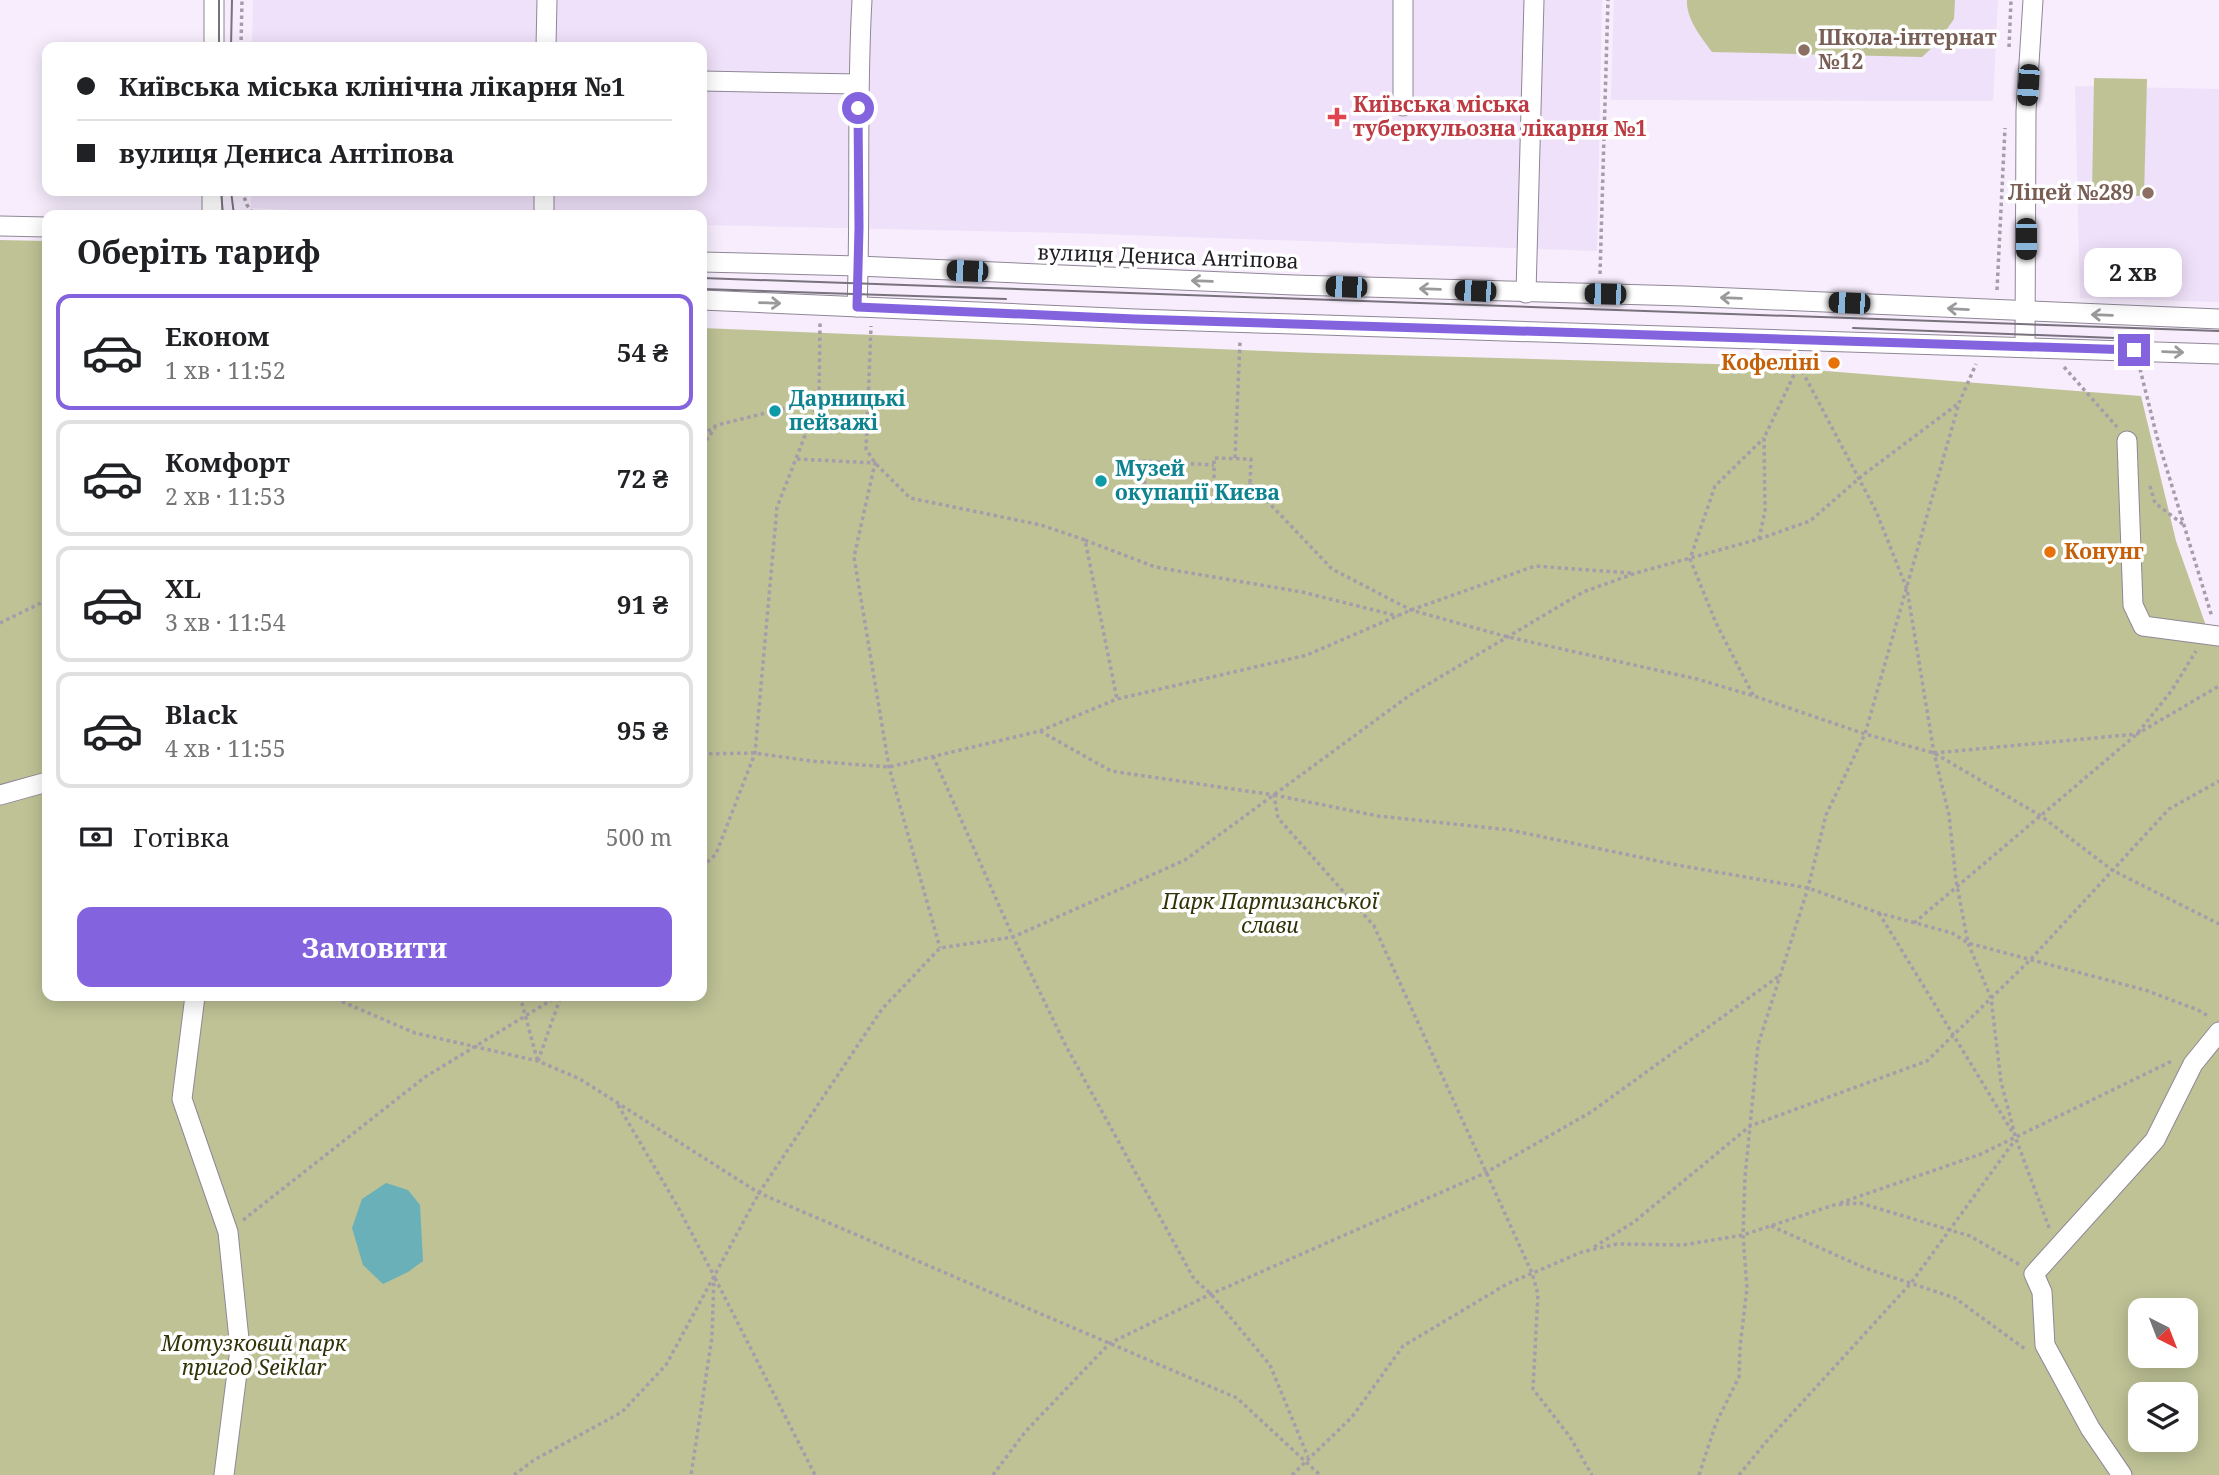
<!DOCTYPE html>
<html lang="uk">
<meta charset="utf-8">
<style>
body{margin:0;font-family:"Noto Serif",serif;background:#f2f2f2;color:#202124;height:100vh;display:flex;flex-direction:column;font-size:26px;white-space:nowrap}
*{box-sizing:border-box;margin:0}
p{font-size:23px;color:#757577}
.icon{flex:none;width:38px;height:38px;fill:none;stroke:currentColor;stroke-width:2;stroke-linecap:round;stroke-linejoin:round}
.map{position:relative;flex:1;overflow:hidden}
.panel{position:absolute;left:42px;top:210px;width:665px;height:791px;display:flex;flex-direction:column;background:#fff;border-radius:14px;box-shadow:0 4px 18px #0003}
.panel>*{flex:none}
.banner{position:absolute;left:42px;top:42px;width:665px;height:154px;border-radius:14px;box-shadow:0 4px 18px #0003;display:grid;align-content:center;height:154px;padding:0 35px;background:#fff}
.needle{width:46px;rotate:138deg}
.buttons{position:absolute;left:2128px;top:1298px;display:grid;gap:14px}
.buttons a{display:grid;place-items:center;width:70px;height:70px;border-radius:14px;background:#fff;box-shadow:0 4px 18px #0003;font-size:35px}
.end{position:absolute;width:32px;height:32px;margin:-16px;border:9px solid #8363de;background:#fff;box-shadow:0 0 0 4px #fff}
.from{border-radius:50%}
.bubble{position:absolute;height:49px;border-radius:14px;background:#fff;box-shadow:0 4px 18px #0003;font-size:23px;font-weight:700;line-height:49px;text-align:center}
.car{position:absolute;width:21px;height:42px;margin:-21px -10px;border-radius:9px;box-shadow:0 0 5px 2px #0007;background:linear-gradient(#222 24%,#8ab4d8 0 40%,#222 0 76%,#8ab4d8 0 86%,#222 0)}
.banner b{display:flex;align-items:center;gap:24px;height:66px;font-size:26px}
.banner b+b{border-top:2px solid #e0e0e0}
.banner i{width:18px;height:18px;background:#202124}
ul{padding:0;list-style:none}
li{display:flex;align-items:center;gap:21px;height:116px;margin:0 14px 10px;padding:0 21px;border:4px solid #e0e0e0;border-radius:14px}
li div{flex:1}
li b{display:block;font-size:26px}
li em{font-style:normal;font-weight:700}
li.active{border-color:#8363de}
li>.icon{width:63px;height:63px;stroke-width:1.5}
h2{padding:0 35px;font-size:32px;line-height:84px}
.pay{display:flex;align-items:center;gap:18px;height:77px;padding:0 35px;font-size:26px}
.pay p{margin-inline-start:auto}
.primary-button{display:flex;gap:14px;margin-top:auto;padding:14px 35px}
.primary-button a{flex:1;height:80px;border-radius:14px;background:#8363de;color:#fff;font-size:28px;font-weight:700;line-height:80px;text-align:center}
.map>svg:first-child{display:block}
.built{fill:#efe1f9}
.green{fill:#bec295;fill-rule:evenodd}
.water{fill:#69b0b9}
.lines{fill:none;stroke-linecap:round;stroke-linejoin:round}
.minor-casing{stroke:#8f8796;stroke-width:21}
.path{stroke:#a59daa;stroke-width:3.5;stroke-dasharray:3.5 3.5;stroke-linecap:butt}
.minor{stroke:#fff;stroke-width:19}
.tram{stroke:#78727c;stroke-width:2}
.oneway{stroke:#9b999c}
.route{stroke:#8363de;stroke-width:9}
.education-dot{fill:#8d6e63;stroke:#fff;stroke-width:2.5}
.health-dot{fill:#e0444e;stroke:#fff;stroke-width:2.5}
.food-dot{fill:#e8710a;stroke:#fff;stroke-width:2.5}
.culture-dot{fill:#0f9aa8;stroke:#fff;stroke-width:2.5}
.labels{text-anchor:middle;stroke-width:7;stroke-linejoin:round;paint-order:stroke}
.education-label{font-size:21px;font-weight:bold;fill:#785e54;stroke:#fff;text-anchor:start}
.health-label{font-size:21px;font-weight:bold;fill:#be3a42;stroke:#fff;text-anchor:start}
.street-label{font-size:21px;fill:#201d23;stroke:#fff}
.food-label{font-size:21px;font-weight:bold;fill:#c56008;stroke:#fff;text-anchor:end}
.culture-label{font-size:21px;font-weight:bold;fill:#0d838f;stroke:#fff;text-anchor:start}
.park-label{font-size:21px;font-style:italic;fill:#313307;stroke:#fff}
</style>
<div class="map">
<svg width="2219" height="1475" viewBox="0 0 2219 1475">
<rect width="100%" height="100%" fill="#f7edfd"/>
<g class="built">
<path d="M253 0H1602L1597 251 1069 233 702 225V215H403L251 208V191H702V47H252Z"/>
<path d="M1614 0H1998L1993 101 1611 100Z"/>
<path d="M2075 86 2219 89V302L2080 298Z"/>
</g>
<g class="green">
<path d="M1687 0H1955L1954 19 1937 43 1922 57 1712 52C1701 37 1686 19 1687 0Z"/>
<path d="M2094 78 2147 79 2144 196 2092 195Z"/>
<path d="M0 240 47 241V996H702V328L1316 353 1749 365 2141 396 2176 541 2211 640 2219 641V1475H0ZM2140 1311H2186V1356H2140ZM2140 1395H2186V1440H2140Z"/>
</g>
<path class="water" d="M386 1183 408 1190 420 1205 423 1261 408 1272 383 1284 363 1265 352 1228 362 1199Z"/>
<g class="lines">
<defs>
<g id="minor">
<path d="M214 47V0"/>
<path d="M546 47 547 0"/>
<path d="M702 81 858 84"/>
<path d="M1403 106V0"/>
<path d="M212 215V191"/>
<path d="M544 215V191"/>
<path d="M0 226 47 227"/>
<path d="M702 262 858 266 1294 285 1684 296 2219 319"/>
<path d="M1526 293 1534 0"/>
<path d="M702 300 1135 319 2219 354"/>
<path d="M857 307C861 204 856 102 862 0"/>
<path d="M2025 347 2026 111 2033 0"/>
<path d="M2127 441 2133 605 2143 626 2219 636"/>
<path d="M0 795 47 782"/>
<path d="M195 996 182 1099 228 1232 240 1349 224 1475"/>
<path d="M2122 1475 2090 1428 2045 1345 2042 1292 2034 1274 2155 1140 2193 1064 2219 1032"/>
</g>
</defs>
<use href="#minor" class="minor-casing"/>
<g class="path">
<path d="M241 47 242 0"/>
<path d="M2009 47 2011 0"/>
<path d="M242 191 247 205 254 215"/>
<path d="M1600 274 1608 0"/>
<path d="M1997 290 2005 128"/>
<path d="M1799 365 1876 511 1907 589 1934 753 1949 815 1956 880 1968 943 1991 998 2001 1082 2016 1139 2050 1230"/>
<path d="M2064 367 2117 427"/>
<path d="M2140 369 2157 437 2212 617"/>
<path d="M868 404 871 326"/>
<path d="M702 435 717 425 819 400 820 323"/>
<path d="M702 446 715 428"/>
<path d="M1235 458 1240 341"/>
<path d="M797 459 875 463 854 557 889 767 940 948"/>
<path d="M1250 483V498L1214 497V458L1251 459 1250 483 1332 569 1411 610 1508 637 1697 679 1754 696 1865 734 1934 753 2041 816 2112 870 2219 924"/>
<path d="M2150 486 2155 503 2184 525"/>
<path d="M1145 498 1144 461 1214 465"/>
<path d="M1759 539 1765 511 1764 438 1802 358"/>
<path d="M1085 540 1155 567 1302 592 1398 616"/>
<path d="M0 623 47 600"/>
<path d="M1753 695 1716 623 1690 559 1715 486 1764 438"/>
<path d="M1040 731 1111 771 1274 795 1278 818 1374 926 1532 1273 1538 1294 1533 1389 1570 1437 1592 1475"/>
<path d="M1934 753 2137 734 2219 686"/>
<path d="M702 754 755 753 811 761 889 767 1040 731 1117 699 1307 655 1411 610 1535 566 1632 573"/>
<path d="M933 756 1013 937 1066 1046 1194 1279 1211 1294 1270 1365 1308 1457"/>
<path d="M1274 795 1378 816 1510 830 1677 865 1808 888 1879 913 1952 933 1968 943 2145 990 2198 1010 2208 1016"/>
<path d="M702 867 716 854 755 753 777 507 819 400 868 404 866 449 875 463 910 498 1041 525 1085 540 1117 699"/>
<path d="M1879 913 2013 1133"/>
<path d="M1914 923 2137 734 2172 690 2196 651"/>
<path d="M329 996 415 1033 538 1061 580 1079 759 1193 1237 1398 1320 1475"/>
<path d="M520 996 537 1059"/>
<path d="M538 1061 561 996"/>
<path d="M618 1105 678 1207 714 1276 712 1337 691 1475"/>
<path d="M1840 1203 1981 1154 2174 1060"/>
<path d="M243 1220 425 1077 558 996"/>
<path d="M1771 1226 1865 1268 1955 1298 2025 1349"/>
<path d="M1594 1247 1634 1222 1750 1126 1927 1061 2030 960 2169 809 2219 781"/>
<path d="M715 1278 815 1475"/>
<path d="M514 1475 534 1460 622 1412 666 1365 759 1193 882 1009 940 948 1013 937 1185 860 1410 695 1583 592 1636 573 1759 539 1810 521 1863 475 1959 403"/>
<path d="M993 1475 1025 1432 1110 1343 1211 1294 1485 1173 1591 1112 1779 976"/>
<path d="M1292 1475 1352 1417 1403 1346 1507 1284 1582 1252 1617 1244 1683 1245 1743 1235 1834 1205 1860 1203 1970 1236 2020 1265"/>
<path d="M1699 1475 1716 1423 1739 1377 1740 1347 1747 1288 1743 1235 1745 1177 1758 1045 1808 888 1826 815 1865 734 1959 403 1976 364"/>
<path d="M1739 1475 1766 1442 1911 1283 2015 1140"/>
</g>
<use href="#minor" class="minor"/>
<g class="tram">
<path d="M219 0V47"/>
<path d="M231 47 232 0"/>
<path d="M221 191 223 215"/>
<path d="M231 191 234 215"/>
<path d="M702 278 2219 331"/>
<path d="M702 289 1006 299"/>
<path d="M1853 328 2115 338"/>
</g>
</g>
<defs><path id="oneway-shaft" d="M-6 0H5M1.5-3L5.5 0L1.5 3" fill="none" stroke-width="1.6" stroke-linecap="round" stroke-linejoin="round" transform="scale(1.75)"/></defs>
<g class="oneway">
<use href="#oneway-shaft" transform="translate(1202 281) rotate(-178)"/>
<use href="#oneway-shaft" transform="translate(1430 289) rotate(-178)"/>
<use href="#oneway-shaft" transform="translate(1731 298) rotate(-178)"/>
<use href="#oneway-shaft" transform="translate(770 303) rotate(2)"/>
<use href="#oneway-shaft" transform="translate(1958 309) rotate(-177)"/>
<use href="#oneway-shaft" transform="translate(2102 315) rotate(-178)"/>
<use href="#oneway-shaft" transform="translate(2173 352) rotate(2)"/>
</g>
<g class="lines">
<path class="route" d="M858 108 859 228 857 307 1135 319 2134 350"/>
</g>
<g class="education-dot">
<circle cx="1804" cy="50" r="7"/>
<circle cx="2148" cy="193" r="7"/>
</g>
<path class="health-dot" d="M1333.5 106.5h7v7h7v7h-7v7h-7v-7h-7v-7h7z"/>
<g class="food-dot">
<circle cx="1834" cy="363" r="7"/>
<circle cx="2050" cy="552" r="7"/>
</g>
<g class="culture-dot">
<circle cx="775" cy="411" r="7"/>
<circle cx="1101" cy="481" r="7"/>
</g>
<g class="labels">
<g class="education-label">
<text x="1818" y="45">Школа-інтернат<tspan x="1818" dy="24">№12</tspan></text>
<text x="2134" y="200" text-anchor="end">Ліцей №289</text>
</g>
<g class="health-label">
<text x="1353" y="112">Київська міська<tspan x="1353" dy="24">туберкульозна лікарня №1</tspan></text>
</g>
<g class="street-label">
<text transform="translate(1168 257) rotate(2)" y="7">вулиця Дениса Антіпова</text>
</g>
<g class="food-label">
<text x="1820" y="370">Кофеліні</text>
<text x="2064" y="559" text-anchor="start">Конунг</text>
</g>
<g class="culture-label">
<text x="789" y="406">Дарницькі<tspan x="789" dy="24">пейзажі</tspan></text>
<text x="1115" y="476">Музей<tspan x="1115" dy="24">окупації Києва</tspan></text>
</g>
<g class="park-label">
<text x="1270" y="909">Парк Партизанської<tspan x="1270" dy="24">слави</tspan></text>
<text x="254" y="1351">Мотузковий парк<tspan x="254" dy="24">пригод Seiklar</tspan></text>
</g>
</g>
</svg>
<div class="buttons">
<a><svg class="needle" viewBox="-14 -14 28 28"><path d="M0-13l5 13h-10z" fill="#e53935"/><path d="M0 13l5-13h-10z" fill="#757577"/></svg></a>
<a><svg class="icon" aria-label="layers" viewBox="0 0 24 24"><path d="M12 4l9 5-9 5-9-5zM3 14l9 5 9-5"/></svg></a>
</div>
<i class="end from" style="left:858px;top:108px"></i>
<i class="end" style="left:2134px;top:350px"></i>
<div class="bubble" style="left:2084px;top:248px;width:98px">2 хв</div>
<i class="car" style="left:2028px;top:85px;rotate:184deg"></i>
<i class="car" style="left:2026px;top:239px;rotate:180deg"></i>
<i class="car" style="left:967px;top:271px;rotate:272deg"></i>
<i class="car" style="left:1346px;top:287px;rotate:272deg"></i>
<i class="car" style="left:1475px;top:291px;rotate:272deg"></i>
<i class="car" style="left:1605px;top:294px;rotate:271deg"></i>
<i class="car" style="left:1849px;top:303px;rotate:272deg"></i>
<div class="banner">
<b><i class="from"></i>Київська міська клінічна лікарня №1</b>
<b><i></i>вулиця Дениса Антіпова</b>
</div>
<section class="panel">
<h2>Оберіть тариф</h2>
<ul>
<li class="active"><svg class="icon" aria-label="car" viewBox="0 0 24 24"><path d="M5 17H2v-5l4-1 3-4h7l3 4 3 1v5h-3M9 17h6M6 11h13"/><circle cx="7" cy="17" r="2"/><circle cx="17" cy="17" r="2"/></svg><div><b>Економ</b><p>1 хв · 11:52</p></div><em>54 ₴</em></li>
<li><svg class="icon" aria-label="car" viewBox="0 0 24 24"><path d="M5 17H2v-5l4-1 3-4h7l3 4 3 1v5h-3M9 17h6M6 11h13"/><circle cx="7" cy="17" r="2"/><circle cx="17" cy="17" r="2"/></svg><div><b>Комфорт</b><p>2 хв · 11:53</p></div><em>72 ₴</em></li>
<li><svg class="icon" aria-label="car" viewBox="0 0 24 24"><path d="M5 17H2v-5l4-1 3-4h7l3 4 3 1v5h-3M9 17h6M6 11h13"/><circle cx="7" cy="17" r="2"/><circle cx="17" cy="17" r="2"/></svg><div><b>XL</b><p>3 хв · 11:54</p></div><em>91 ₴</em></li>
<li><svg class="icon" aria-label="car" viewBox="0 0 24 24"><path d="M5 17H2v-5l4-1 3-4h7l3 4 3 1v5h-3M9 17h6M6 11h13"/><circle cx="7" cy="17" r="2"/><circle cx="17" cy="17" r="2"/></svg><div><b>Black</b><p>4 хв · 11:55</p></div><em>95 ₴</em></li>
</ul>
<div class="pay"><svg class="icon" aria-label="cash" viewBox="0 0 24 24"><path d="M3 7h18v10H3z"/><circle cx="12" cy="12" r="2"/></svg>Готівка<p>500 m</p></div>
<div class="primary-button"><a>Замовити</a></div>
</section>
</div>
